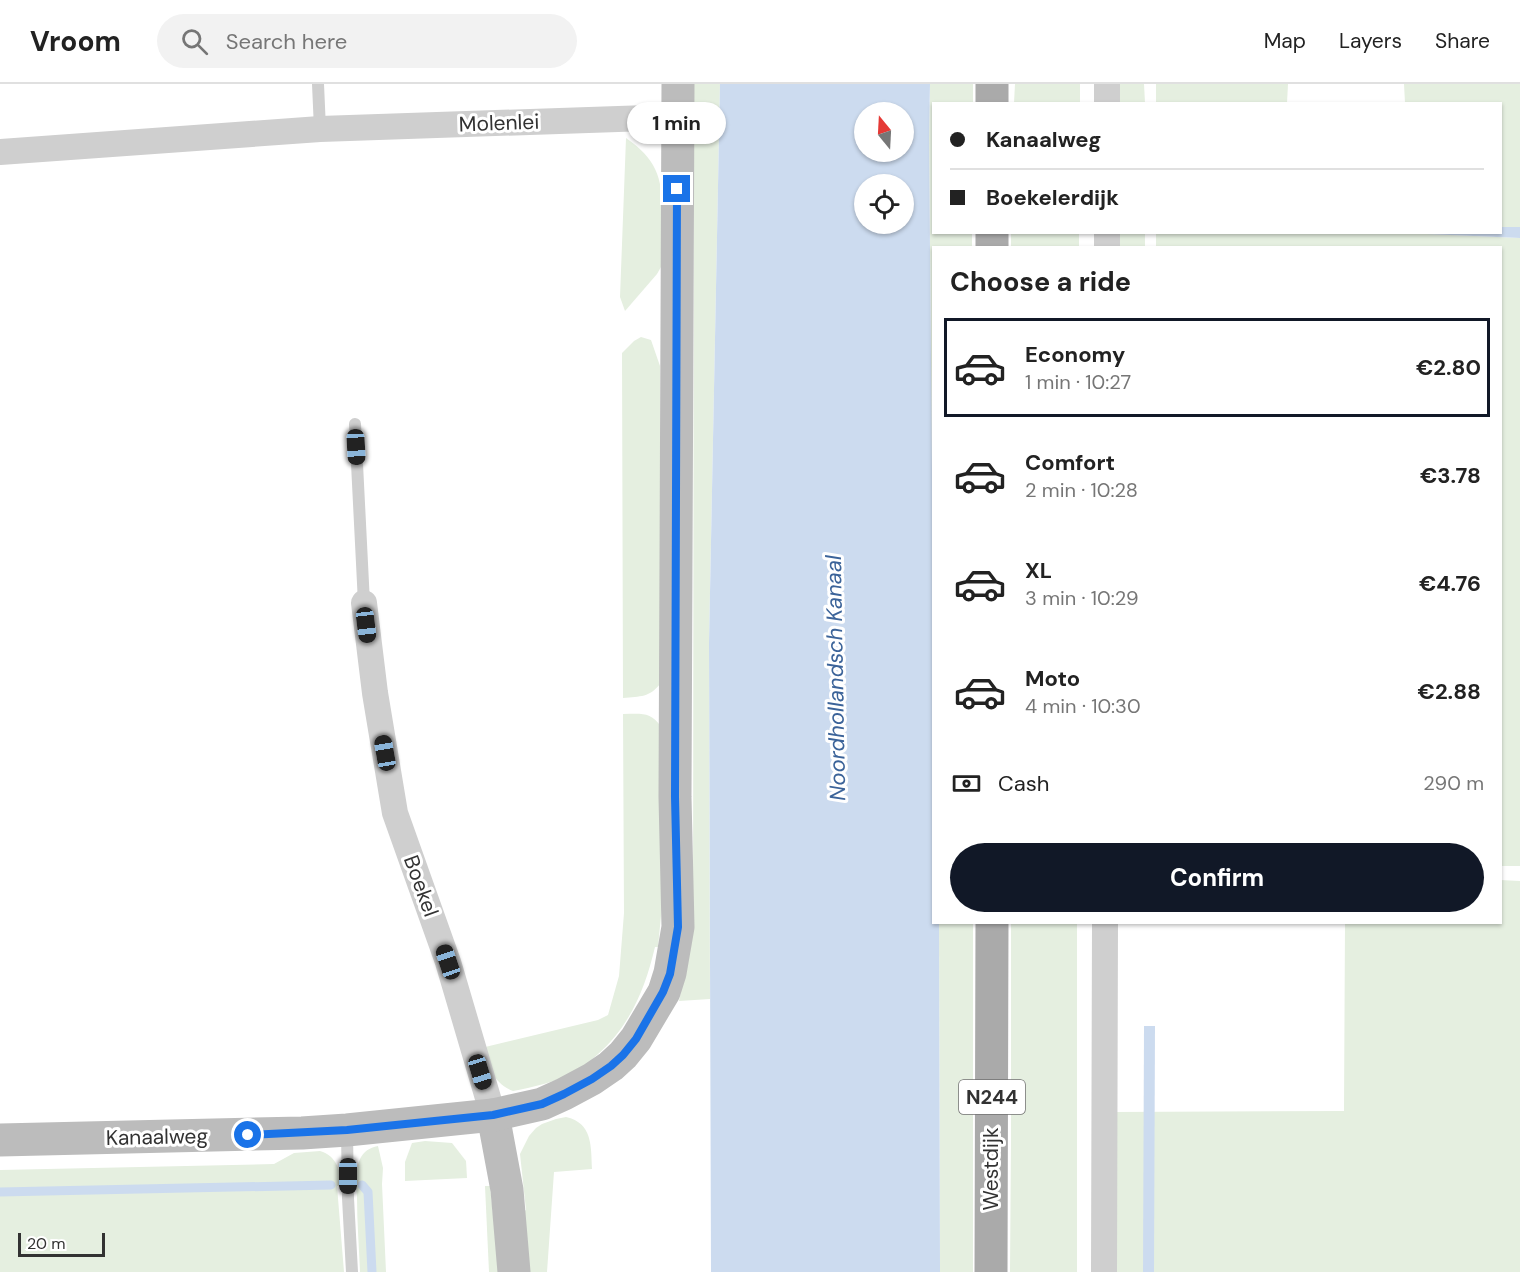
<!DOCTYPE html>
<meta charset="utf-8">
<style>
body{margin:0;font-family:"DM Sans",sans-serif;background:#f2f2f2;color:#222;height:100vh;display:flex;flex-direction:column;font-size:22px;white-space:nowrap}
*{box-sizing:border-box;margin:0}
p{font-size:20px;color:#767676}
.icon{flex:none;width:33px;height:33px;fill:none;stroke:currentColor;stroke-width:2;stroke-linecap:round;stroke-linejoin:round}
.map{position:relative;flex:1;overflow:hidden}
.side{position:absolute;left:932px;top:162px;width:570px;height:678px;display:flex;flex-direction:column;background:#fff;border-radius:0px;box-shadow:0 2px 4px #0004}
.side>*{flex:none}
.hud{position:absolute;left:932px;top:18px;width:570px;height:132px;border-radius:0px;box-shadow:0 2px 4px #0004;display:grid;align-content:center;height:132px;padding:0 18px;background:#fff}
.needle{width:39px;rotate:342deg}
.controls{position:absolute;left:854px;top:18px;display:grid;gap:12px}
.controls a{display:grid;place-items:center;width:60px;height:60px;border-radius:50%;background:#fff;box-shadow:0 2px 4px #0004;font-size:30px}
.scale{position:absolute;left:18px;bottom:15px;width:87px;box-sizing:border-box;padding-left:6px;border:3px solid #323232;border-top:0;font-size:16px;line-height:21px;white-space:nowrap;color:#323232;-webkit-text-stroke:4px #fff;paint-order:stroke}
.end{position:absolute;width:27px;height:27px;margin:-14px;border:8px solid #1a73e8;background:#fff;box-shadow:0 0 0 3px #fff}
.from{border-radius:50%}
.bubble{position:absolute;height:42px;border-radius:21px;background:#fff;box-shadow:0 2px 4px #0004;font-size:20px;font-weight:700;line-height:42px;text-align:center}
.car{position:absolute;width:18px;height:36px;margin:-18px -9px;border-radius:8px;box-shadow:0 0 4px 2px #0007;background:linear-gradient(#222 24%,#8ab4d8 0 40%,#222 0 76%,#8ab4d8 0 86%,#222 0)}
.hud b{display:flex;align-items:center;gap:21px;height:57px;font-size:22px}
.hud b+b{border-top:2px solid #e0e0e0}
.hud i{width:15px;height:15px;background:#222}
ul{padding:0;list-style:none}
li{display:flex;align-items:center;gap:18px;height:99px;margin:0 12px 9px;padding:0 6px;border:3px solid transparent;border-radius:0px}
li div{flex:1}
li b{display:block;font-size:22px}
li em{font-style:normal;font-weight:700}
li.current{border-color:#111827}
li>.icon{width:54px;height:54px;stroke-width:1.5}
h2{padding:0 18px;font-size:27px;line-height:72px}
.pay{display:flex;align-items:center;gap:15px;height:66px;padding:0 18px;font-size:22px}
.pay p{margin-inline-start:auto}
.cta{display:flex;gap:12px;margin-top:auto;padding:12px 18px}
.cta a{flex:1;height:69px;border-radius:36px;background:#111827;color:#fff;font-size:24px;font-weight:700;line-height:69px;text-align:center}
header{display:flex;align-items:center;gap:36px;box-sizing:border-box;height:84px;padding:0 30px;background:#fff;border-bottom:2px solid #e0e0e0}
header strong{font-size:28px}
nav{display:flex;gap:33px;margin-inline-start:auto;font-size:21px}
.search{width:420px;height:54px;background:#f2f2f2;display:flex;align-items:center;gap:15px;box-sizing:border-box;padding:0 21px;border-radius:33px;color:#767676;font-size:22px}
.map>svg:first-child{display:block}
.green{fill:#e5efe0}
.water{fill:#ccdbef;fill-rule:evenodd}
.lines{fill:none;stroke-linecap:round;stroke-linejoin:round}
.stream{stroke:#ccdbef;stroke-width:9}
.lane{stroke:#cfcfcf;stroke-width:12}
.street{stroke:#cfcfcf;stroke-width:26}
.secondary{stroke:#bcbcbc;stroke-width:33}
.primary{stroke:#aaa;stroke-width:33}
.route{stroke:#1a73e8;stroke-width:8}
.labels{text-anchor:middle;stroke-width:6;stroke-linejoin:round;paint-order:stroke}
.shield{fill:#fff;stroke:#707070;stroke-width:1.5}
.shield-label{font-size:20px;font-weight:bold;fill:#323232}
.street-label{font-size:21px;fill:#323232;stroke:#fff}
.water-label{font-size:22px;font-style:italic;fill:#3b6399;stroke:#fff}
</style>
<header>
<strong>Vroom</strong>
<div class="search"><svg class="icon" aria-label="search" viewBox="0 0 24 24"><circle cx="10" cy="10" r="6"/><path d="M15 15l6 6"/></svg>Search here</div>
<nav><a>Map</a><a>Layers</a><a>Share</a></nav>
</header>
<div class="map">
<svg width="1520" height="1188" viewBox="0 0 1520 1188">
<rect width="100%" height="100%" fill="#fff"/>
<g class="green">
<path d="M694 0H720L709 559 710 915 679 917 693 847Z"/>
<path d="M930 0H973V19L933 20V148L972 149V163L933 164V498L929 53Z"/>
<path d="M1015 0H1080V19H1014Z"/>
<path d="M1119 0H1144L1145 19H1119Z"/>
<path d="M1156 0H1288L1287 19H1156Z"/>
<path d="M1404 0H1520V143H1500V20L1405 19Z"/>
<path d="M626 54C659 77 663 97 662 135 662 151 661 167 661 183L657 190 625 227 620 213Z"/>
<path d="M1338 148H1427L1428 150 1520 154V782H1500V164H1156V149Z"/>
<rect x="1011" y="149" width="68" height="14"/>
<path d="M1120 149H1145V163L1120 164Z"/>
<path d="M641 253 651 256 660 282 661 599C649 614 641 612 623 614L622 269 634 257Z"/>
<path d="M623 630C640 630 651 627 661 643L663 811 658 863H655C645 905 630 942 597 971 590 977 583 984 575 988 556 998 534 1003 513 1007 493 999 489 982 481 964L598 936 608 931 619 892 624 829Z"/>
<path d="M1500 796 1520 797V1188H1115L1114 1028 1344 1027 1345 839 1500 838Z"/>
<path d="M939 839H973V1188H940Z"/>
<path d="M1011 839H1077V1188H1010L1011 1057Z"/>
<path d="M566 1033C593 1039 591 1063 592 1085L554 1088 547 1188H529L523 1128 526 1126 520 1070 529 1052 536 1044 542 1040 556 1035Z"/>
<path d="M425 1057 452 1059 466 1077 467 1094 405 1097V1078L412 1059Z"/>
<path d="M378 1062 383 1084 382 1100 386 1188H360C359 1163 357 1138 357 1113 356 1101 355 1087 360 1075 364 1067 369 1064 378 1062Z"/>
<path d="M320 1067C337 1072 339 1086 343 1101L337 1102 344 1188H0V1086L274 1080 294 1069Z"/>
<path d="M485 1102H490L499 1188H489Z"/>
</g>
<g class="water">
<path d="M720 0H930L929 53 933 498V838L939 839 940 1188H711L709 559ZM864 28H903V68H864ZM903 100V140H864V100Z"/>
<path d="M1500 143H1520V154L1427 150V148H1500Z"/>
<path d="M1144 942H1155L1154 1188H1143Z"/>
</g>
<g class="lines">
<g class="stream">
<path d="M362 1101 368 1108 372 1188"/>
<path d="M0 1108 331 1101"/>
</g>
<g class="lane">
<path d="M318 0 320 45"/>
<path d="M355 340 364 519"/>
<path d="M347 1048 348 1114 352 1188"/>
</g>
<g class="street">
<path d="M1107 20V0"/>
<path d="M0 68 320 45 677 33"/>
<path d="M1107 164V148"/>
<path d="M364 519 375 609 395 729 448 878 493 1031"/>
<path d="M1104 1188 1105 838"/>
</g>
<g class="secondary">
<path d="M493 1031 507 1106 514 1188"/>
<path d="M0 1056 302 1049 347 1046 493 1031 542 1020 564 1010 592 995 611 982 623 971 636 955 664 908 670 889 678 843 675 713 678 0"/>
</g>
<g class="primary">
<path d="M992 0V20"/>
<path d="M992 148V164"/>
<path d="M991 1188 992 838"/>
</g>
</g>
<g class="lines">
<path class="route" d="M248 1051 347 1046 493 1031 542 1020 564 1010 592 995 611 982 623 971 636 955 663 908 670 890 678 843 675 713 677 105"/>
</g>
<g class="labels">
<rect class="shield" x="959" y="996" width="66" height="34" rx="4.5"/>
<g class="shield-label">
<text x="992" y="1020">N244</text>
</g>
<g class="street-label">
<text transform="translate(499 39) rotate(-2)" y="7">Molenlei</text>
<text transform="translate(421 802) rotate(70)" y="7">Boekel</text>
<text transform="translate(157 1053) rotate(-1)" y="7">Kanaalweg</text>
<text transform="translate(991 1085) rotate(-90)" y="7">Westdijk</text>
</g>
<g class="water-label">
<text transform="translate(835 594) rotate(-91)" y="8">Noordhollandsch Kanaal</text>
</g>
</g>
</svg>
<div class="controls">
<a><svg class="needle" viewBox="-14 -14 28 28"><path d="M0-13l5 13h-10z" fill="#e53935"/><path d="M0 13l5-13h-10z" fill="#767676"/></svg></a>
<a><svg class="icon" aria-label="locate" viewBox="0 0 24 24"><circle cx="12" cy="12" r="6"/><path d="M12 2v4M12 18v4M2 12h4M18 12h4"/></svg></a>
</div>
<div class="scale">20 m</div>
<i class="end from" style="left:248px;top:1051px"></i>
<i class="end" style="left:677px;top:105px"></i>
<div class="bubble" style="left:627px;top:18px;width:99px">1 min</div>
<i class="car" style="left:356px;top:363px;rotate:177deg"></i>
<i class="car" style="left:366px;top:541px;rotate:173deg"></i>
<i class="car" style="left:385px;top:669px;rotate:350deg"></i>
<i class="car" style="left:448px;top:878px;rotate:341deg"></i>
<i class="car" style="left:480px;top:988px;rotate:163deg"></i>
<i class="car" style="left:348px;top:1092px;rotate:180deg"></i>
<div class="hud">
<b><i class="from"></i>Kanaalweg</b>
<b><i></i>Boekelerdijk</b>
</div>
<section class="side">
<h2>Choose a ride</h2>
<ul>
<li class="current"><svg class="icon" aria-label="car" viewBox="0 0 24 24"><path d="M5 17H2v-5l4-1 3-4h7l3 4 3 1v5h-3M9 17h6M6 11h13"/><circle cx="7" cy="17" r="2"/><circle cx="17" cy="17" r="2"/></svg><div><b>Economy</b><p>1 min · 10:27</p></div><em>€2.80</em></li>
<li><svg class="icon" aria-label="car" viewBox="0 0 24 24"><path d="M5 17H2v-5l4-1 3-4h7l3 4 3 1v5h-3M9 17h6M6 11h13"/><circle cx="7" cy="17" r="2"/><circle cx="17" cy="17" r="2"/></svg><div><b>Comfort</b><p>2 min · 10:28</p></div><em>€3.78</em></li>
<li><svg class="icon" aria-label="car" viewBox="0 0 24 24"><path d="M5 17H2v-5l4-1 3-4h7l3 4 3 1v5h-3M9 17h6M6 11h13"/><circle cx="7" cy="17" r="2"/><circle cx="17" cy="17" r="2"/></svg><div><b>XL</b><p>3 min · 10:29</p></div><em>€4.76</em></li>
<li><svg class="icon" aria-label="car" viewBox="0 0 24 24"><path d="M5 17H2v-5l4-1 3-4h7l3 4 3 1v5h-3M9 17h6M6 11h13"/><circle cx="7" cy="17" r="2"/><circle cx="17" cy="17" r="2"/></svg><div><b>Moto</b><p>4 min · 10:30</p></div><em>€2.88</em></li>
</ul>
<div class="pay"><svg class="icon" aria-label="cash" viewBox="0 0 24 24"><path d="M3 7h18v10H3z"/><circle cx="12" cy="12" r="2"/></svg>Cash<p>290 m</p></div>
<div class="cta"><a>Confirm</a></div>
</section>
</div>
